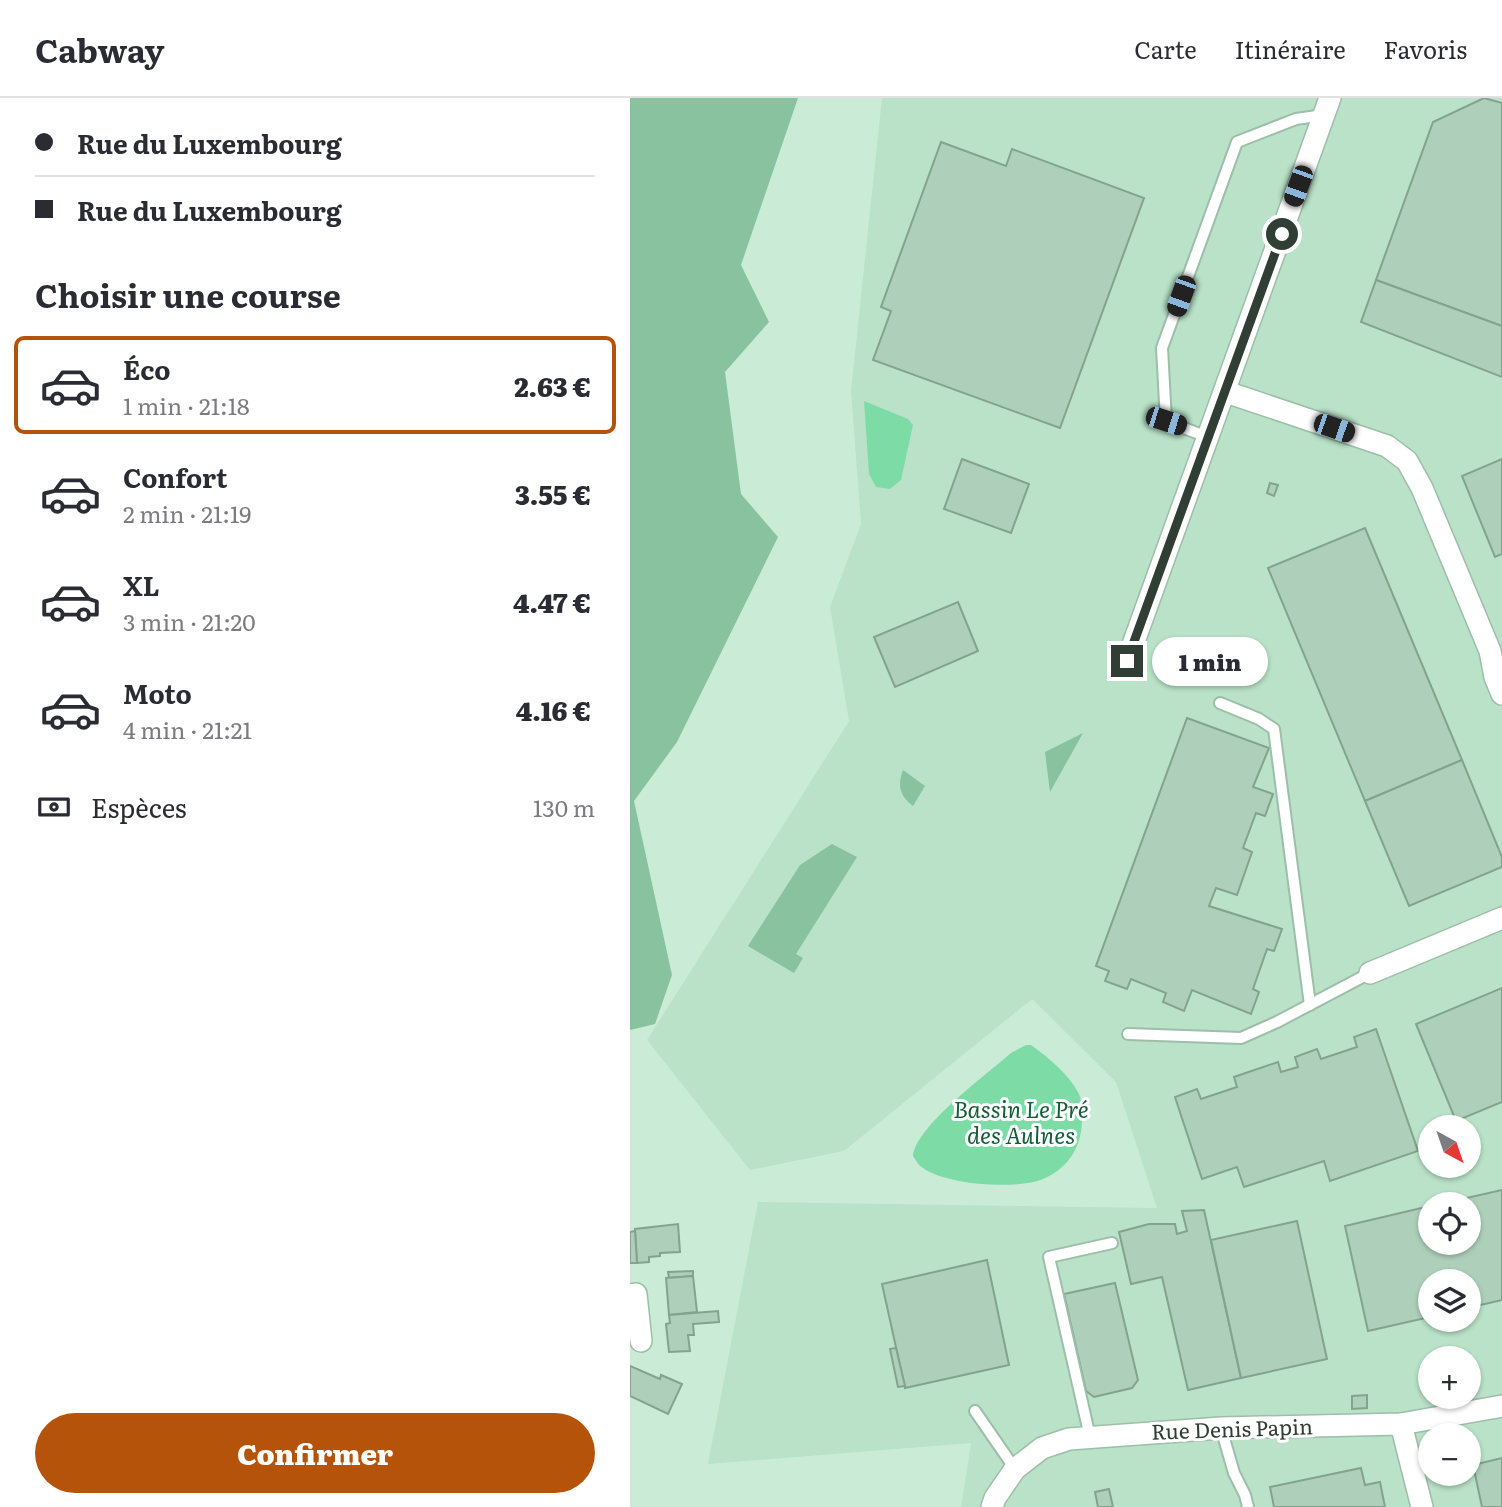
<!DOCTYPE html>
<html lang="fr">
<meta charset="utf-8">
<style>
body{margin:0;font-family:Literata,serif;background:#f7f7f7;color:#2b2b33;height:100vh;display:flex;flex-direction:column;font-size:26px;white-space:nowrap}
*{box-sizing:border-box;margin:0}
p{font-size:23px;color:#7c7c81}
.icon{flex:none;width:38px;height:38px;fill:none;stroke:currentColor;stroke-width:2;stroke-linecap:round;stroke-linejoin:round}
.map{position:relative;flex:1;overflow:hidden}
.details{display:flex;flex-direction:column;background:#fff;width:630px}
.details>*{flex:none}
.guide{display:grid;align-content:center;height:154px;padding:0 35px;background:#fff}
.needle{width:46px;rotate:140deg}
.fabs{position:absolute;left:788px;top:1017px;display:grid;gap:14px}
.fabs a{display:grid;place-items:center;width:63px;height:63px;border-radius:50%;background:#fff;box-shadow:0 2px 5px #0004;font-size:35px}
.end{position:absolute;width:32px;height:32px;margin:-16px;border:9px solid #313e36;background:#fff;box-shadow:0 0 0 4px #fff}
.from{border-radius:50%}
.bubble{position:absolute;height:49px;border-radius:24px;background:#fff;box-shadow:0 2px 5px #0004;font-size:23px;font-weight:800;line-height:49px;text-align:center}
.car{position:absolute;width:21px;height:42px;margin:-21px -10px;border-radius:9px;box-shadow:0 0 5px 2px #0007;background:linear-gradient(#222 24%,#8ab4d8 0 40%,#222 0 76%,#8ab4d8 0 86%,#222 0)}
.guide b{display:flex;align-items:center;gap:24px;height:66px;font-size:26px}
.guide b+b{border-top:2px solid #e1e1e2}
.guide i{width:18px;height:18px;background:#2b2b33}
ul{padding:0;list-style:none}
li{display:flex;align-items:center;gap:21px;height:98px;margin:0 14px 10px;padding:0 21px;border:4px solid transparent;border-radius:10px}
li div{flex:1}
li b{display:block;font-size:26px}
li em{font-style:normal;font-weight:800}
li.active{border-color:#b45309}
li>.icon{width:63px;height:63px;stroke-width:1.5}
h2{padding:0 35px;font-size:32px;line-height:84px}
.pay{display:flex;align-items:center;gap:18px;height:77px;padding:0 35px;font-size:26px}
.pay p{margin-inline-start:auto}
.primary-button{display:flex;gap:14px;margin-top:auto;padding:14px 35px}
.primary-button a{flex:1;height:80px;border-radius:42px;background:#b45309;color:#fff;font-size:28px;font-weight:800;line-height:80px;text-align:center}
header{display:flex;align-items:center;gap:42px;box-sizing:border-box;height:98px;padding:0 35px;background:#fff;border-bottom:2px solid #e1e1e2}
header strong{font-size:33px}
nav{display:flex;gap:38px;margin-inline-start:auto;font-size:24px}
main{display:flex;flex:1;min-height:0}
.map>svg:first-child{display:block}
.built{fill:#b9e2c8;fill-rule:evenodd}
.green{fill:#88c29e}
.water{fill:#7ddca5}
.building{fill:#aed0ba;stroke:#83a38f;stroke-width:2}
.lines{fill:none;stroke-linecap:round;stroke-linejoin:round}
.lane-casing{stroke:#9dbea9;stroke-width:14}
.street-casing{stroke:#9dbea9;stroke-width:24}
.lane{stroke:#fff;stroke-width:10}
.street{stroke:#fff;stroke-width:21}
.route{stroke:#313e36;stroke-width:9}
.labels{text-anchor:middle;stroke-width:6;stroke-linejoin:round;paint-order:stroke}
.street-label{font-size:21px;fill:#313e36;stroke:#fff}
.water-label{font-size:23px;font-style:italic;fill:#155d39;stroke:#fff}
</style>
<header>
<strong>Cabway</strong>
<nav><a>Carte</a><a>Itinéraire</a><a>Favoris</a></nav>
</header>
<main>
<section class="details">
<div class="guide">
<b><i class="from"></i>Rue du Luxembourg</b>
<b><i></i>Rue du Luxembourg</b>
</div>
<h2>Choisir une course</h2>
<ul>
<li class="active"><svg class="icon" aria-label="car" viewBox="0 0 24 24"><path d="M5 17H2v-5l4-1 3-4h7l3 4 3 1v5h-3M9 17h6M6 11h13"/><circle cx="7" cy="17" r="2"/><circle cx="17" cy="17" r="2"/></svg><div><b>Éco</b><p>1 min · 21:18</p></div><em>2.63 €</em></li>
<li><svg class="icon" aria-label="car" viewBox="0 0 24 24"><path d="M5 17H2v-5l4-1 3-4h7l3 4 3 1v5h-3M9 17h6M6 11h13"/><circle cx="7" cy="17" r="2"/><circle cx="17" cy="17" r="2"/></svg><div><b>Confort</b><p>2 min · 21:19</p></div><em>3.55 €</em></li>
<li><svg class="icon" aria-label="car" viewBox="0 0 24 24"><path d="M5 17H2v-5l4-1 3-4h7l3 4 3 1v5h-3M9 17h6M6 11h13"/><circle cx="7" cy="17" r="2"/><circle cx="17" cy="17" r="2"/></svg><div><b>XL</b><p>3 min · 21:20</p></div><em>4.47 €</em></li>
<li><svg class="icon" aria-label="car" viewBox="0 0 24 24"><path d="M5 17H2v-5l4-1 3-4h7l3 4 3 1v5h-3M9 17h6M6 11h13"/><circle cx="7" cy="17" r="2"/><circle cx="17" cy="17" r="2"/></svg><div><b>Moto</b><p>4 min · 21:21</p></div><em>4.16 €</em></li>
</ul>
<div class="pay"><svg class="icon" aria-label="cash" viewBox="0 0 24 24"><path d="M3 7h18v10H3z"/><circle cx="12" cy="12" r="2"/></svg>Espèces<p>130 m</p></div>
<div class="primary-button"><a>Confirmer</a></div>
</section>
<div class="map">
<svg width="872" height="1409" viewBox="0 0 872 1409">
<rect width="100%" height="100%" fill="#caecd6"/>
<path class="built" d="M252 0H872V1409H331L341 1345 78 1366 128 1104 527 1110 486 984 402 901 214 1053 120 1072 17 942 219 623 200 509 231 426 221 293ZM800 1029H838V1068H800ZM800 1106H838V1144H800ZM800 1183H838V1222H800ZM800 1260H838V1298H800ZM800 1337H838V1376H800Z"/>
<g class="green">
<path d="M0 0H168L111 167 139 224 95 274 111 396 148 439 47 644 4 703 42 877 25 926 0 932Z"/>
<path d="M453 635 420 694 415 654Z"/>
<path d="M273 672 295 688 283 708C270 698 267 688 273 672Z"/>
<path d="M202 746 227 759 166 856 173 860 164 875 118 848 170 767Z"/>
</g>
<g class="water">
<path d="M234 303 278 321 283 327 271 382 260 391 246 389 239 376Z"/>
<path d="M396 947H401C419 960 439 976 449 996 452 1003 452 1010 452 1017 453 1046 441 1069 413 1081 387 1092 316 1087 293 1070 288 1067 286 1062 283 1058 286 1028 357 976 381 955Z"/>
</g>
<g class="building">
<path d="M854 0 872 5V228L746 182 803 24Z"/>
<path d="M311 44 376 68 382 51 514 100 430 330 243 262 261 213 251 209Z"/>
<path d="M746 182 872 228V279L731 224Z"/>
<path d="M332 361 399 386 381 435 314 411Z"/>
<path d="M872 361V456L865 459 832 378Z"/>
<path d="M640 385 648 387 644 398 637 395Z"/>
<path d="M735 430 832 662 735 703 638 470Z"/>
<path d="M328 504 348 553 265 589 244 539Z"/>
<path d="M557 620 639 650 623 689 643 696 635 718 626 715 613 750 622 754 607 797 586 790 579 808 652 831 644 853 637 851 623 891 629 894 621 916 562 892 554 913 533 904 536 895 501 881 497 891 475 883 479 873 466 868Z"/>
<path d="M832 662 872 759V769L779 808 735 703Z"/>
<path d="M872 890V1004L826 1023 786 926Z"/>
<path d="M746 931 788 1053 700 1083 694 1063 614 1089 607 1069 572 1081 545 999 567 991 571 1001 607 989 604 979 648 964 651 974 668 969 665 959 687 951 691 961 727 949 724 939Z"/>
<path d="M872 1092V1202L838 1210V1183H800V1219L738 1233 715 1128 800 1108V1144H838V1106H810Z"/>
<path d="M574 1112 611 1280 558 1292 532 1179 501 1186 489 1134 519 1126H545L547 1136 557 1133 552 1113Z"/>
<path d="M667 1123 697 1261 611 1280 581 1142Z"/>
<path d="M48 1126 50 1154 30 1155V1158L19 1159V1164L7 1165 5 1131Z"/>
<path d="M5 1133 7 1165H0V1134Z"/>
<path d="M357 1162 379 1267 275 1290 252 1186Z"/>
<path d="M63 1173V1178L39 1180 38 1174Z"/>
<path d="M63 1178 67 1214 39 1217 36 1180Z"/>
<path d="M485 1185 508 1282 502 1290 464 1299 456 1293 434 1196Z"/>
<path d="M88 1213 89 1224 63 1226 64 1237H58L60 1253 39 1254 36 1226 40 1225 39 1217Z"/>
<path d="M266 1250 275 1288 268 1289 260 1251Z"/>
<path d="M0 1268 30 1281 31 1277 52 1286 38 1316 0 1298Z"/>
<path d="M737 1297V1310L722 1311V1298Z"/>
<path d="M872 1360V1409H852L843 1367Z"/>
<path d="M731 1370 735 1387 750 1384 755 1409H644L640 1389Z"/>
<path d="M479 1391 483 1409H468L465 1394Z"/>
</g>
<g class="lines">
<defs>
<g id="lane">
<path d="M577 339 536 323 532 250 607 44 666 21 694 17"/>
<path d="M590 605 629 621 644 631 680 907"/>
<path d="M498 936 611 940 647 924 740 875"/>
<path d="M345 1313 385 1371"/>
<path d="M591 1330 604 1375 615 1397 618 1409"/>
<path d="M460 1339 419 1159 482 1145"/>
</g>
<g id="street">
<path d="M596 294 757 348 777 363 792 390 860 553 865 579 872 596"/>
<path d="M497 563 700 0"/>
<path d="M740 875 872 820"/>
<path d="M0 1197 6 1196 11 1243"/>
<path d="M771 1326 792 1409"/>
<path d="M362 1409 365 1400 385 1371 412 1350 439 1341 591 1330 771 1326 872 1308"/>
</g>
</defs>
<use href="#lane" class="lane-casing"/>
<use href="#street" class="street-casing"/>
<use href="#lane" class="lane"/>
<use href="#street" class="street"/>
</g>
<g class="lines">
<path class="route" d="M497 563 652 136"/>
</g>
<g class="labels">
<g class="street-label">
<text transform="translate(602 1332) rotate(-2)" y="7">Rue Denis Papin</text>
</g>
<g class="water-label">
<text x="391" y="1020">Bassin Le Pré<tspan x="391" dy="26">des Aulnes</tspan></text>
</g>
</g>
</svg>
<div class="fabs">
<a><svg class="needle" viewBox="-14 -14 28 28"><path d="M0-13l5 13h-10z" fill="#e53935"/><path d="M0 13l5-13h-10z" fill="#7c7c81"/></svg></a>
<a><svg class="icon" aria-label="locate" viewBox="0 0 24 24"><circle cx="12" cy="12" r="6"/><path d="M12 2v4M12 18v4M2 12h4M18 12h4"/></svg></a>
<a><svg class="icon" aria-label="layers" viewBox="0 0 24 24"><path d="M12 4l9 5-9 5-9-5zM3 14l9 5 9-5"/></svg></a>
<a>+</a>
<a>−</a>
</div>
<i class="end from" style="left:652px;top:136px"></i>
<i class="end" style="left:497px;top:563px"></i>
<div class="bubble" style="left:522px;top:539px;width:116px">1 min</div>
<i class="car" style="left:668px;top:88px;rotate:200deg"></i>
<i class="car" style="left:551px;top:198px;rotate:200deg"></i>
<i class="car" style="left:536px;top:323px;rotate:108deg"></i>
<i class="car" style="left:704px;top:330px;rotate:109deg"></i>
</div>
</main>
